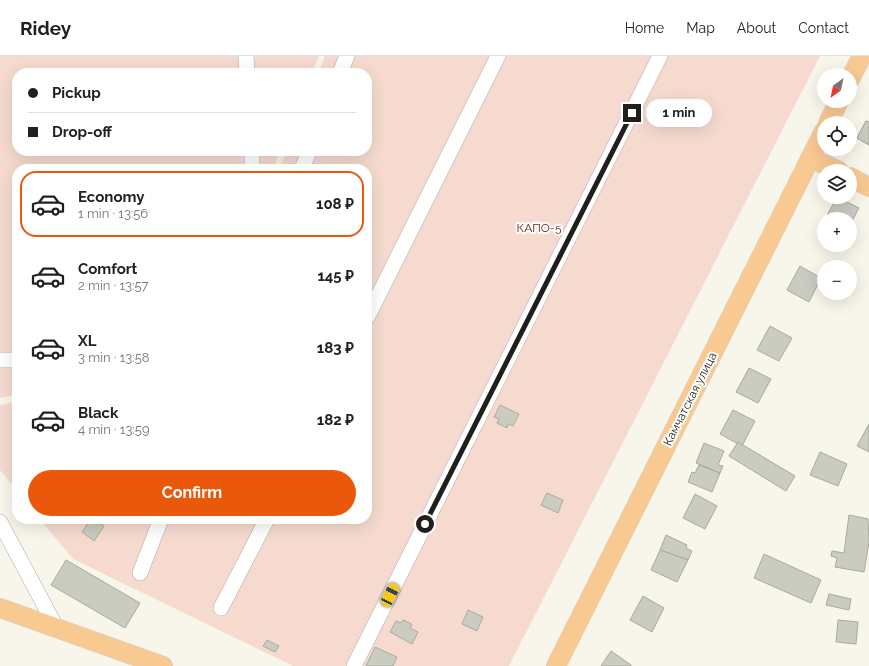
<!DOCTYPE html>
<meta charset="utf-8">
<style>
body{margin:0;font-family:Raleway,sans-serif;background:#f2f2f2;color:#202124;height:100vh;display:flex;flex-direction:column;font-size:15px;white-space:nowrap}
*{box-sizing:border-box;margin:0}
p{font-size:13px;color:#757577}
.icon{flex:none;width:22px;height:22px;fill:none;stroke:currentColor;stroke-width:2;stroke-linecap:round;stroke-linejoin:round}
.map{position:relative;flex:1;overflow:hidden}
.details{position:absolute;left:12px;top:108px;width:360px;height:360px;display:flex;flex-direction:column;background:#fff;border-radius:16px;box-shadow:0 4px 16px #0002}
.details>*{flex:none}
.hud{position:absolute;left:12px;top:12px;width:360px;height:88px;border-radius:16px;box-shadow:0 4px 16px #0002;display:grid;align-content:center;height:88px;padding:0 16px;background:#fff}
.needle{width:26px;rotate:213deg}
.fabs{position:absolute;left:817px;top:12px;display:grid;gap:8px}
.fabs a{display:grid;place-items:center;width:40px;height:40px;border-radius:50%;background:#fff;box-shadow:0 4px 16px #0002;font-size:20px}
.end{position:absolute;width:18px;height:18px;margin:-9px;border:5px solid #201f1c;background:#fff;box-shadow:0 0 0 2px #fff}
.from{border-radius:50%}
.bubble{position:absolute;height:28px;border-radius:14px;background:#fff;box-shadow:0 4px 16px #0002;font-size:13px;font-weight:700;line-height:28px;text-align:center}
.car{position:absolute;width:12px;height:24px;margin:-12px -6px;border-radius:5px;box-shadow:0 0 3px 1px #0007;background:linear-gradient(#f5c518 24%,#345 0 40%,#f5c518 0 76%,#345 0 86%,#f5c518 0)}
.hud b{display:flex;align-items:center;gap:14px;height:38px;font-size:15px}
.hud b+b{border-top:1px solid #e0e0e0}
.hud i{width:10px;height:10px;background:#202124}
ul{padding:7px 0 0;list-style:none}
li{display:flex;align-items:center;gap:12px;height:66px;margin:0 8px 6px;padding:0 8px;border:2px solid transparent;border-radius:16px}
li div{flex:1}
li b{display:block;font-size:15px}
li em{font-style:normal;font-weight:700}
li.selected{border-color:#ea580c}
li>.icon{width:36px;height:36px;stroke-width:1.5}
.action{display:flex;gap:8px;margin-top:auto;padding:8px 16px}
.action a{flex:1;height:46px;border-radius:24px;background:#ea580c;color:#fff;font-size:16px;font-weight:700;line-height:46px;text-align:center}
header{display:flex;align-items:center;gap:24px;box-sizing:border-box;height:56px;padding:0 20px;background:#fff;border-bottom:1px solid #e0e0e0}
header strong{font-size:19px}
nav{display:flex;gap:22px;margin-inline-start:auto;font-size:14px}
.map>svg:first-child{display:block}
.green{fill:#f6dad0}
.building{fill:#caccc2;stroke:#a8aaa0}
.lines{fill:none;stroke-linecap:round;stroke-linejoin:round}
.minor-casing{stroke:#afaca2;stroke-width:16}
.major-casing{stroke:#d2d2d2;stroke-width:20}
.minor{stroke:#fff;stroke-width:15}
.major{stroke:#f9c992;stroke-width:19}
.route{stroke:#201f1c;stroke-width:5}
.labels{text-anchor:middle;stroke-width:4;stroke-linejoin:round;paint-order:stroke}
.park-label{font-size:12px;fill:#5d1e03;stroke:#fff}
.street-label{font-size:12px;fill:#201f1c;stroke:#fff}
</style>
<header>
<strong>Ridey</strong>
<nav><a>Home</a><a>Map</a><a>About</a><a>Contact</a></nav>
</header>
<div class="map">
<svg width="869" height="610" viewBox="0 0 869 610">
<rect width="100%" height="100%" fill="#f8f5ea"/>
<g class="green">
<path d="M0 0H319L312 17H17V95H280L273 113H17V338L0 342Z"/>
<path d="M325 0H820L509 610H293L73 503 40 463H367V113H279L287 95H367V17H318Z"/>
<path d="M17 346V435L0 414V349Z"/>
</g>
<g class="building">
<path d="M866 65 869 66V89L857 82Z"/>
<path d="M866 65 869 66V89L857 82Z"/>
<path d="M837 141 859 152 850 169V163H825Z"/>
<path d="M800 210 821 222 809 246 787 234Z"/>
<path d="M770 270 792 282 779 305 757 294Z"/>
<path d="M749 312 771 323 758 347 736 336Z"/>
<path d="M500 349 519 358 513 370 508 368 507 372 497 367 499 363 494 361Z"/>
<path d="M733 354 755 365 742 390 720 378Z"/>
<path d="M869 368V396L857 390Z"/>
<path d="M738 386 795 420 786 435 729 400Z"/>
<path d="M704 387 724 395 718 409 723 410 720 417 696 407Z"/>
<path d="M820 396 847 408 838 430 810 419Z"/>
<path d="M699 409 720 417 712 436 688 426 692 416 695 417Z"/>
<path d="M547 437 563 444 558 457 541 449Z"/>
<path d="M695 438 717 450 705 473 683 462Z"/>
<path d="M849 459 868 463 869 486 864 516 835 511 837 502 831 500 832 495 844 497Z"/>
<path d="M91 463 104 470 94 485 82 476Z"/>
<path d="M666 479 687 489 686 492 692 495 688 504 660 494Z"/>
<path d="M660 494 688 504 677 526 651 514Z"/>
<path d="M764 498 821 524 811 547 754 522Z"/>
<path d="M66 504 140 547 125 572 51 529Z"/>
<path d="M829 538 851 543 849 554 826 549Z"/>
<path d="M643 540 664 552 652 576 630 564Z"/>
<path d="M468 554 483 561 477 575 462 568Z"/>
<path d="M403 564 412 568 410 572 418 576 412 588 390 576 396 565 401 567Z"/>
<path d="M838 564 858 566 856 588 836 586Z"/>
<path d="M267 584 279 590 275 596 263 590Z"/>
<path d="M375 591 397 601 393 610H366Z"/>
<path d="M611 595 631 609V610H601Z"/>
</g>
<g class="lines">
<defs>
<g id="minor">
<path d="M246 0 247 17"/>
<path d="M340 17 347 0"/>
<path d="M252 95V113"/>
<path d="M302 113 309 95"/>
<path d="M367 262 498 0"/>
<path d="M0 304H17"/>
<path d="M0 466 56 571"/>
<path d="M140 517 161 463"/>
<path d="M221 552 267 463"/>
<path d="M354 610 660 0"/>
</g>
<g id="major">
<path d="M850 23 862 0"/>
<path d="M828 67 839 45"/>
<path d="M810 102 839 115"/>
<path d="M850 121 869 131"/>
<path d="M0 552 163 610"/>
<path d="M556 610 824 75"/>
</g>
</defs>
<use href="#minor" class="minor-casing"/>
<use href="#major" class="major-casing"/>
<use href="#minor" class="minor"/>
<use href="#major" class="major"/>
</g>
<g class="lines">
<path class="route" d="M425 468 632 57"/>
</g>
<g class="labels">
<g class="park-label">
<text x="539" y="176">КАПО-5</text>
</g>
<g class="street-label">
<text transform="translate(690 343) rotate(-63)" y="4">Камчатская улица</text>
</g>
</g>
</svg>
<div class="fabs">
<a><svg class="needle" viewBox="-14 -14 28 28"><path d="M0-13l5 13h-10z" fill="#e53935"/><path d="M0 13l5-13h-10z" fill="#757577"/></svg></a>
<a><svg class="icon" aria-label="locate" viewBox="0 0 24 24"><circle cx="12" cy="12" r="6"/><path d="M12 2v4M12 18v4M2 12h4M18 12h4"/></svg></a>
<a><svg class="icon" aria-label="layers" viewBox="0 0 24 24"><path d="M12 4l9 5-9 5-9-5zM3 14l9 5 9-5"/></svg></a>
<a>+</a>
<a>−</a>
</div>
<i class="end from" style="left:425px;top:468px"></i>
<i class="end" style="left:632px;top:57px"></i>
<div class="bubble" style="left:646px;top:43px;width:66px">1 min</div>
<i class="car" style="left:390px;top:539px;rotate:27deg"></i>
<div class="hud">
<b><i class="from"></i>Pickup</b>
<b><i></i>Drop-off</b>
</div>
<section class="details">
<ul>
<li class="selected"><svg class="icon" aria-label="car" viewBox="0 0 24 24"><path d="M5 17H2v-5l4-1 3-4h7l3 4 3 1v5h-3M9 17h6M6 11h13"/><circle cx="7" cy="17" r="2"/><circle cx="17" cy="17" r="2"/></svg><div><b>Economy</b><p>1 min · 13:56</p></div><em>108 ₽</em></li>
<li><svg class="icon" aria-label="car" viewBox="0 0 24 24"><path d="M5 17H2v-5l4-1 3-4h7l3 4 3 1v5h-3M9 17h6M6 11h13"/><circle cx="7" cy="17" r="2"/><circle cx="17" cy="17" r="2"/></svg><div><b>Comfort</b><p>2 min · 13:57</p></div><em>145 ₽</em></li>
<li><svg class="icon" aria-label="car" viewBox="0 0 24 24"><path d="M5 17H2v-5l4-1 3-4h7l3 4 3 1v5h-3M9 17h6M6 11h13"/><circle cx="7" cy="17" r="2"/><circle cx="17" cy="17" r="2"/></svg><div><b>XL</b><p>3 min · 13:58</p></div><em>183 ₽</em></li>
<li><svg class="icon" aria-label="car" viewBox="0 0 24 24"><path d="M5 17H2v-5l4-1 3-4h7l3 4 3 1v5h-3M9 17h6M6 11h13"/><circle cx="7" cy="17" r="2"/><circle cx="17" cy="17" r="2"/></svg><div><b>Black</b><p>4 min · 13:59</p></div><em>182 ₽</em></li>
</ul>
<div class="action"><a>Confirm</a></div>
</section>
</div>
